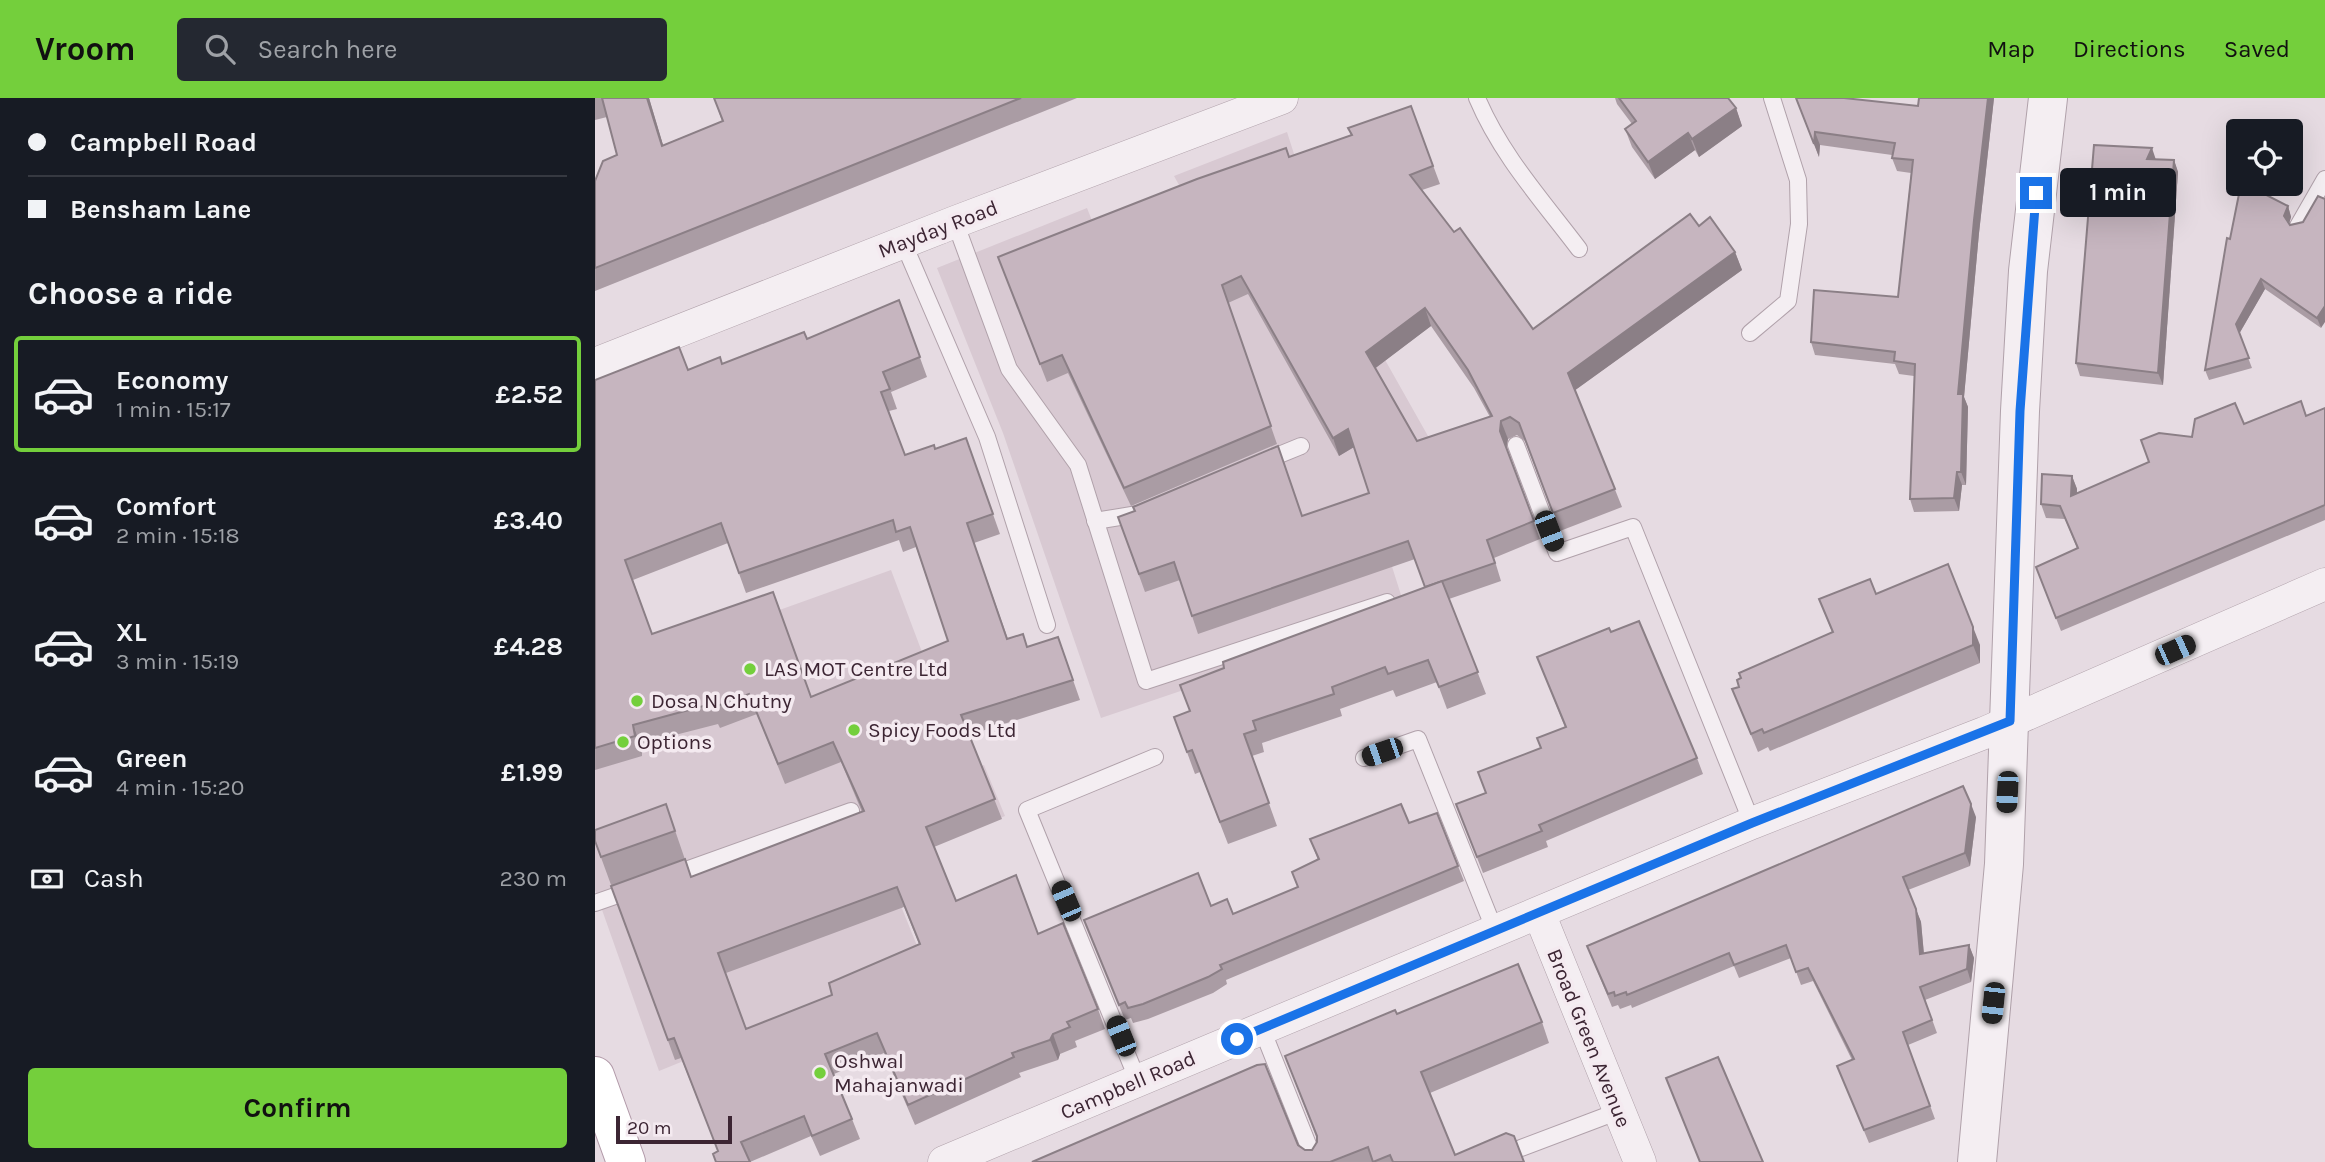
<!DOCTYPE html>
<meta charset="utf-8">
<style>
body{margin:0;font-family:Karla,sans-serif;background:#242831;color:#f1f3f6;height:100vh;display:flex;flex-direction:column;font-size:26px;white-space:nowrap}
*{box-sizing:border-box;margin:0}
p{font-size:23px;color:#9ea1a6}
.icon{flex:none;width:38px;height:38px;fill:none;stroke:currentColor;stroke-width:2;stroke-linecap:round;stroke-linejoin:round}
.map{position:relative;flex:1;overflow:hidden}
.details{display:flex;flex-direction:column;background:#171b24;width:595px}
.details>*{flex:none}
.top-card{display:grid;align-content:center;height:154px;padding:0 28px;background:#171b24}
.fabs{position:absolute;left:1631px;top:21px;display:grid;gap:14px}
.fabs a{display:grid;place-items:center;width:77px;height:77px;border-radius:7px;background:#171b24;box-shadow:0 7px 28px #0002;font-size:35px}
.scale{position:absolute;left:21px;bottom:18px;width:116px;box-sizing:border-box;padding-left:7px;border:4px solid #3c2533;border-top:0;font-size:19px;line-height:24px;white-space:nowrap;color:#3c2533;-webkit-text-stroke:5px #f4eaf0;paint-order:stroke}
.end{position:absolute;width:32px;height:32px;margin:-16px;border:9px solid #1a73e8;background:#fff;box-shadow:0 0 0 4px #fff}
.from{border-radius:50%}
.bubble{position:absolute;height:49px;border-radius:7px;background:#171b24;box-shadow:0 7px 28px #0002;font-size:23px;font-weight:700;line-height:49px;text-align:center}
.car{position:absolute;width:21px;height:42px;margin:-21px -10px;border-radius:9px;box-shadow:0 0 5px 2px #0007;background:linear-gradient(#222 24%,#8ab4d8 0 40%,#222 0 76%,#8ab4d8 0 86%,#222 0)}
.top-card b{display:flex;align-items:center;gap:24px;height:66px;font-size:26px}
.top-card b+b{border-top:2px solid #363941}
.top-card i{width:18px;height:18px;background:#f1f3f6}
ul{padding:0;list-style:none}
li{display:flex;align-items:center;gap:21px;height:116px;margin:0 14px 10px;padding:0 14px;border:4px solid transparent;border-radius:7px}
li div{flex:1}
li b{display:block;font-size:26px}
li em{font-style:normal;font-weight:700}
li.active{border-color:#74cf3c}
li>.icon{width:63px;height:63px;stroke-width:1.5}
h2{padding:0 28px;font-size:32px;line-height:84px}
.pay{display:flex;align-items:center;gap:18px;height:77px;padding:0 28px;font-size:26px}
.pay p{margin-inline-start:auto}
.primary-button{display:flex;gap:14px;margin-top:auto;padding:14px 28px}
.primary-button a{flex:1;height:80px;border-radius:7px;background:#74cf3c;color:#111;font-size:28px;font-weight:700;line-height:80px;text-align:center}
header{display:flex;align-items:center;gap:42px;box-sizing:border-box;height:98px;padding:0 35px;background:#74cf3c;color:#111}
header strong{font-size:33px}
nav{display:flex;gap:38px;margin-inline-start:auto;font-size:24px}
.search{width:490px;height:63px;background:#242831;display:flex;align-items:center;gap:18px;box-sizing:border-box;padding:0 24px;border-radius:7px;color:#9ea1a6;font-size:26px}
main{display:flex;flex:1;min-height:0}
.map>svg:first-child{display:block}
.built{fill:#d8c9d2}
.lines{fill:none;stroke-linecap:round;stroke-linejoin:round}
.service-casing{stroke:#b0a1aa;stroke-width:18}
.minor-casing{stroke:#b0a1aa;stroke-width:33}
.tertiary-casing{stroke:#b0a1aa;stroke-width:40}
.primary-casing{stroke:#b29aa9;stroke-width:40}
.service{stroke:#f4eef2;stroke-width:16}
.minor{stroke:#f4eef2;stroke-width:32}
.tertiary{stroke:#f4eef2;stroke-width:38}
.primary{stroke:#fff;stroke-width:38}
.wall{fill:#aa9ca4;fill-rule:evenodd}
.shaded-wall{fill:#8b7f86}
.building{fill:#c6b5bf;stroke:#8b7f86;stroke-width:2;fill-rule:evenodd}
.route{stroke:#1a73e8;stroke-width:9}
.poi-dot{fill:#74cf3c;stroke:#f4eaf0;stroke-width:2.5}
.labels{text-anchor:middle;stroke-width:7;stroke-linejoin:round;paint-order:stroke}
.street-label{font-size:21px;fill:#3c2533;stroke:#f4eaf0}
.poi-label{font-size:21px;fill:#3c2533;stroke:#f4eaf0;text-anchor:start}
</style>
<header>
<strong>Vroom</strong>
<div class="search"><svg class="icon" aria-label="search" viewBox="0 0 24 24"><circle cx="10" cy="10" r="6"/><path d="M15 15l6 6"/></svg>Search here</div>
<nav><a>Map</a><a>Directions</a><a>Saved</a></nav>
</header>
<main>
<section class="details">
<div class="top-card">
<b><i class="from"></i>Campbell Road</b>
<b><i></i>Bensham Lane</b>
</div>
<h2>Choose a ride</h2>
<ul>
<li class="active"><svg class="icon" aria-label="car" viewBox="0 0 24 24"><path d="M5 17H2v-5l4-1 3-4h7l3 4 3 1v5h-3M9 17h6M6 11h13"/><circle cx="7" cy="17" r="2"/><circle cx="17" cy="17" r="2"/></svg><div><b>Economy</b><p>1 min · 15:17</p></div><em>£2.52</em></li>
<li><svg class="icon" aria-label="car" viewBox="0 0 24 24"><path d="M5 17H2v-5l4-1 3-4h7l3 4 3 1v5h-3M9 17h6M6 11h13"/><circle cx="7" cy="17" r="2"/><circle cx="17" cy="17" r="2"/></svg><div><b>Comfort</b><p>2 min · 15:18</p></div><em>£3.40</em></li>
<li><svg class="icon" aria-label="car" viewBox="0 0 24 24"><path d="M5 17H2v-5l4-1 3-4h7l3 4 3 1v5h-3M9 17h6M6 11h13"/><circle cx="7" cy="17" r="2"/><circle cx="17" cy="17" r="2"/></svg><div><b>XL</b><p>3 min · 15:19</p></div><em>£4.28</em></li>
<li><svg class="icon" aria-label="car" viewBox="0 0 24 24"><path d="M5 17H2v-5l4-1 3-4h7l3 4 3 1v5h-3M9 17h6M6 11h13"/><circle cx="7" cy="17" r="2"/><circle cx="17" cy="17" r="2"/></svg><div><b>Green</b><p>4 min · 15:20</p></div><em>£1.99</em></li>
</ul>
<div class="pay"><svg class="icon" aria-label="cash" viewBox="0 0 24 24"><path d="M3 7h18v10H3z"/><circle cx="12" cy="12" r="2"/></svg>Cash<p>230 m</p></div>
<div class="primary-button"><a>Confirm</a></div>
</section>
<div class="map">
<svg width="1730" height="1064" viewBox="0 0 1730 1064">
<rect width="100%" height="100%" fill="#e6dbe2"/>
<g class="built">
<path d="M692 34 732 159 842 354 769 380 812 516 506 620 408 335 342 170 492 110 544 241 646 198 579 78Z"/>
<path d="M296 472 372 673 389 667 410 718 289 766 329 865 64 973 0 792V578Z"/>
</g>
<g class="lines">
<defs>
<g id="service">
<path d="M882 0C906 57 947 102 984 151"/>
<path d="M360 124 414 271 483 367 551 583 792 504"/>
<path d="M1703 128 1730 81"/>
<path d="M308 144 392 339 452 527"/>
<path d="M1155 235 1193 203 1204 126 1203 82 1177 0"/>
<path d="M921 347 962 455 1038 429 1157 725"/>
<path d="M667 364 706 348"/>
<path d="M500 423 543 416"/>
<path d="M769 660 823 641 900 833"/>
<path d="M74 778 256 713"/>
<path d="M0 805 40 791"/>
<path d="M667 931 720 1064"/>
<path d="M543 983 432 712 560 659"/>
<path d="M926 1050 1024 1013"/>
</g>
<g id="minor">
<path d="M0 266 360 124 687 0"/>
<path d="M944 815 1045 1064"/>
<path d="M349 1064 1157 725 1389 635 1730 486"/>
</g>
<path id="tertiary" d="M1382 1064 1409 766 1425 313 1433 173 1453 0"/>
<path id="primary" d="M0 978 31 1064"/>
</defs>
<use href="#service" class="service-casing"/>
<use href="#minor" class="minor-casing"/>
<use href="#tertiary" class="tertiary-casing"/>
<use href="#primary" class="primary-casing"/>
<use href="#service" class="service"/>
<use href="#minor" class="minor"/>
<use href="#tertiary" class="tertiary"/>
<use href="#primary" class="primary"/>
</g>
<g class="wall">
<path d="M0 0H54L68 47 127 23 119 0H482L0 193V83L22 57 12 19 0 22Z"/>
<path d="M1020 0H1133L1141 10 1147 28 1104 59 1100 52 1060 81 1037 49 1030 31 1037 26 1022 6Z"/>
<path d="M1201 0 1323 8 1324 0H1399L1384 135 1369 299 1373 309 1371 387H1367L1364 413 1319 414 1315 401 1319 278 1304 276 1300 266 1220 257 1216 244 1303 199 1316 75 1302 73 1297 60V57L1225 47 1224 59Z"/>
<path d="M816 8 845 86 827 92 859 134 938 231 1104 128 1140 154 1147 172 980 292 1027 409 965 433 930 343 922 337 913 341 911 350 945 441 899 460 906 483 854 501 891 596 852 611 842 584 801 599 798 592 745 611 747 618 667 645 669 654 657 658 682 728 633 746 605 674 600 676 579 619 595 613 629 570 830 489 820 461 603 536 585 482 550 494 523 419 707 418 774 395 759 349 744 358 653 196 633 205 682 346 536 408 473 275 452 284 410 177 694 59 756 37 753 30ZM836 228 879 290 895 319 822 343 780 270Z"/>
<path d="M1561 61 1579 62 1583 74 1568 287 1485 278 1481 265Z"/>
<path d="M1693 108 1696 119 1694 126 1726 230 1670 191 1644 236 1657 270 1614 282 1610 272 1635 141Z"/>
<path d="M304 202 332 279 296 294 302 311 294 313 310 357 339 347 341 351 371 340 405 436 379 445 413 541 433 549 463 539 485 602 374 637 407 721 339 749 361 803 443 836 503 911 510 931 480 943 482 949 465 956 463 962 424 975 426 979 320 1027 289 955 239 976 265 1041 225 1058 216 1038 155 1064 123 1053 86 960 80 962 0 743 71 706 96 779 267 714 246 664 190 686 162 616 125 630 123 626 45 646 47 658 0 672V282L93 272 127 266 212 241ZM304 442 308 454 321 449 353 543 216 599 57 536 38 482 133 445 151 495ZM309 809 324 846 237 897 151 931 131 875Z"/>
<path d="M1730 310V422L1466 533 1441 469 1482 450 1470 421 1451 420 1446 406 1477 378 1482 391V395L1554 364 1597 339 1649 326 1711 318Z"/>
<path d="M1281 496 1385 547V565L1175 653 1173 649 1163 654 1137 591 1144 589 1146 581 1237 534 1224 501Z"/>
<path d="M1016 534 1102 660 1108 676 951 743 953 749 888 775 861 706 891 695 970 629 942 559Z"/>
<path d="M1381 719 1375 768 1313 792 1326 824 1329 856 1374 847 1379 860 1376 884 1330 902 1342 935 1313 947 1340 1021 1274 1045 1242 968 1257 962 1218 883 1206 887 1196 860 1144 880 1139 868 1037 910 1036 907 1025 911 1023 907 1017 909 992 848Z"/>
<path d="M814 725 863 768 869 783 631 882 632 886 618 895 553 921 538 925 536 920 530 922 489 822 616 808 638 816 703 790 697 774 723 762 715 741Z"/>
<path d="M802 916 947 924 954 945 835 995 860 1057 929 1064H437L703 1047 710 1052H717L722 1044V1041L690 958Z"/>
</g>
<g class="shaded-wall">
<path d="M52 0H54L74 67 67 48Z"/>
<path d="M1393 0H1399L1384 135 1369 299 1373 309 1371 387 1366 374 1363 296 1379 122Z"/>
<path d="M1141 10 1147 28 1104 59 1097 41Z"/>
<path d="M1220 34 1225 47 1224 59 1219 46Z"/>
<path d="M1093 35 1100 52 1060 81 1053 64Z"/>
<path d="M1557 50 1561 62 1552 61Z"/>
<path d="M1579 62 1583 74 1568 287 1563 275Z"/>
<path d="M1693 108 1696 119 1693 129 1689 118Z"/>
<path d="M1140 154 1147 172 979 293 973 275Z"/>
<path d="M1666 181 1670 191 1644 236 1641 226Z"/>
<path d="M1730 208V224L1726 230 1722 220Z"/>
<path d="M830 210 836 228 778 272 771 254Z"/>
<path d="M906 323 913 341 911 351 905 333Z"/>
<path d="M753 331 759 349 744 358 738 340Z"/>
<path d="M1362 374 1367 387 1364 413 1359 400Z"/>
<path d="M1477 378 1482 391 1481 411 1476 398Z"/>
<path d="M1378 529 1385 547V565L1378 547Z"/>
<path d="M38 627 45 646 47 658 40 638Z"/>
<path d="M1376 706 1381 719 1375 768 1370 755Z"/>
<path d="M1321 811 1326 824 1330 869 1325 856Z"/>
<path d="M1374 847 1379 860 1376 884 1372 871Z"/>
<path d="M458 936 465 956 463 962 455 942Z"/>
</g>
<g class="building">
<path d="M7 0H52L67 48 128 23 119 0H426L0 170V83L8 63 22 57Z"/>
<path d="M1024 0H1133L1141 10 1097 41 1093 35 1053 64 1030 31 1041 23Z"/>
<path d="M1201 0H1249L1323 8 1324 0H1393L1379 122 1363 296H1368L1366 374H1362L1359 400 1315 401 1320 266 1299 263 1300 254 1216 244 1219 192 1303 199 1318 62 1297 60 1300 45 1220 34 1219 46Z"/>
<path d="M816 8 838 68 815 77 859 134 865 130 938 231 1095 116 1104 128 1115 119 1140 154 973 275 1020 391 958 415 924 325 915 319 906 323 905 333 939 423 892 442 900 465 830 489 813 443 597 518 579 464 544 476 523 419 540 413 538 409 683 348 707 418 774 395 753 331 738 340 646 178 627 187 676 328 529 390 467 257 445 266 403 159 602 81 691 50 694 59 757 37 753 30ZM830 210 873 272 897 318 822 343 771 254Z"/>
<path d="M1499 47 1557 50 1552 61 1579 62 1563 275 1481 265Z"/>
<path d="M1646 86H1650L1693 108 1689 118 1695 127 1708 124 1723 98 1730 101V208L1722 220 1666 181 1641 226 1654 260 1610 272 1632 140 1635 141Z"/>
<path d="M304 202 325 259 288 274 295 291 286 294 310 357 339 347 340 351 371 340 398 416 372 425 412 541 428 536 432 549 463 539 478 582 366 617 400 701 331 729 361 803 421 777 443 836 468 825 503 911 472 924 475 929 458 936 455 942 417 955 419 959 313 1007 282 935 230 956 257 1021 217 1038 209 1018 146 1044 155 1064H121L118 1056 123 1053 79 940 73 942 16 788 90 761 96 779 269 713 238 644 183 666 154 596 117 610 116 606 38 627 40 638 0 650V282L84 249 93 272 125 259 127 266 209 234 212 241ZM298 422 301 434 315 429 353 543 216 599 178 494 57 536 30 462 126 425 144 475ZM302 789 325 846 234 885 237 897 151 931 123 855Z"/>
<path d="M1706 303 1711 318 1730 310V407L1461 520 1441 469 1483 450 1465 408 1446 406 1447 376 1477 378 1476 398 1554 364 1546 342 1564 335 1597 339 1600 321 1640 305 1649 326Z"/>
<path d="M1353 466 1378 529V547L1169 635 1167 631 1156 636 1137 591 1144 589 1142 582 1146 580 1144 575 1238 534 1224 501 1275 481 1281 496Z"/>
<path d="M847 483 883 574 844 589 833 562 793 576 790 569 737 589 739 596 658 623 661 632 649 636 674 705 625 724 597 652 592 654 579 619 595 613 585 587 629 570 628 564Z"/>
<path d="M1044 523 1102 660 944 727 947 733 882 759 861 706 891 695 883 674 946 650 942 640 971 629 942 559 1014 530 1016 534Z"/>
<path d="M1368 688 1376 706 1370 755 1308 779 1321 811 1325 856 1374 847 1372 871 1325 889 1337 922 1308 934 1335 1008 1269 1032 1242 968 1259 961 1213 870 1201 874 1191 847 1139 867 1134 855 1032 897 1031 894 1020 898 1019 894 1013 896 992 848Z"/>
<path d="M71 706 80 733 6 759 0 743V732Z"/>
<path d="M806 706 814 725 842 715 863 768 625 867 627 871 613 879 548 906 533 910 530 904 524 907 489 822 603 775 616 808 632 801 638 816 703 789 697 774 724 761 715 741Z"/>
<path d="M923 866 947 924 826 974 860 1057 911 1035 919 1038 929 1064H798L795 1057 778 1064 773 1049 735 1064H437L662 967 670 966 703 1047 710 1052H717L722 1044V1038L690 958 800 912 802 916Z"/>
<path d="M1123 959 1168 1064H1105L1071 980Z"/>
</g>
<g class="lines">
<path class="route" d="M642 941 1157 725 1415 623 1425 313 1441 95"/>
</g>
<g class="poi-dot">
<circle cx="155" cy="571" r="7"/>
<circle cx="42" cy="603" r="7"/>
<circle cx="259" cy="632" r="7"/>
<circle cx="28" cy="644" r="7"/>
<circle cx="225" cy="975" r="7"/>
</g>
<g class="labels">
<g class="street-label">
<text transform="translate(343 131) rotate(-21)" y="7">Mayday Road</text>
<text transform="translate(994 940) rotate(68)" y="7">Broad Green Avenue</text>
<text transform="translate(533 987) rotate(-23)" y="7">Campbell Road</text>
</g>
<g class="poi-label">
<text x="169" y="578">LAS MOT Centre Ltd</text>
<text x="56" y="610">Dosa N Chutny</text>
<text x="273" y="639">Spicy Foods Ltd</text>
<text x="42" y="651">Options</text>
<text x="239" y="970">Oshwal<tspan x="239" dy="24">Mahajanwadi</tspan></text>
</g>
</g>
</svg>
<div class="fabs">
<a><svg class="icon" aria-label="locate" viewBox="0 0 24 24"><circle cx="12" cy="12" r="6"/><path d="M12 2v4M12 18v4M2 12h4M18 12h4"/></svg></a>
</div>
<div class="scale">20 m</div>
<i class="end from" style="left:642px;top:941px"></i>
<i class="end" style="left:1441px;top:95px"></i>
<div class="bubble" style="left:1465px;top:70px;width:116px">1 min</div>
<i class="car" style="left:954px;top:433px;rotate:159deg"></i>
<i class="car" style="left:1580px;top:552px;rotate:66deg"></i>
<i class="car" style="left:787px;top:654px;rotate:251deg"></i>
<i class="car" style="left:1412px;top:694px;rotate:183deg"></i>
<i class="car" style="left:471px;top:803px;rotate:337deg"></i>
<i class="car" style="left:1398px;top:905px;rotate:186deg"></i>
<i class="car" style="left:526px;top:938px;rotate:338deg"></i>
</div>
</main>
